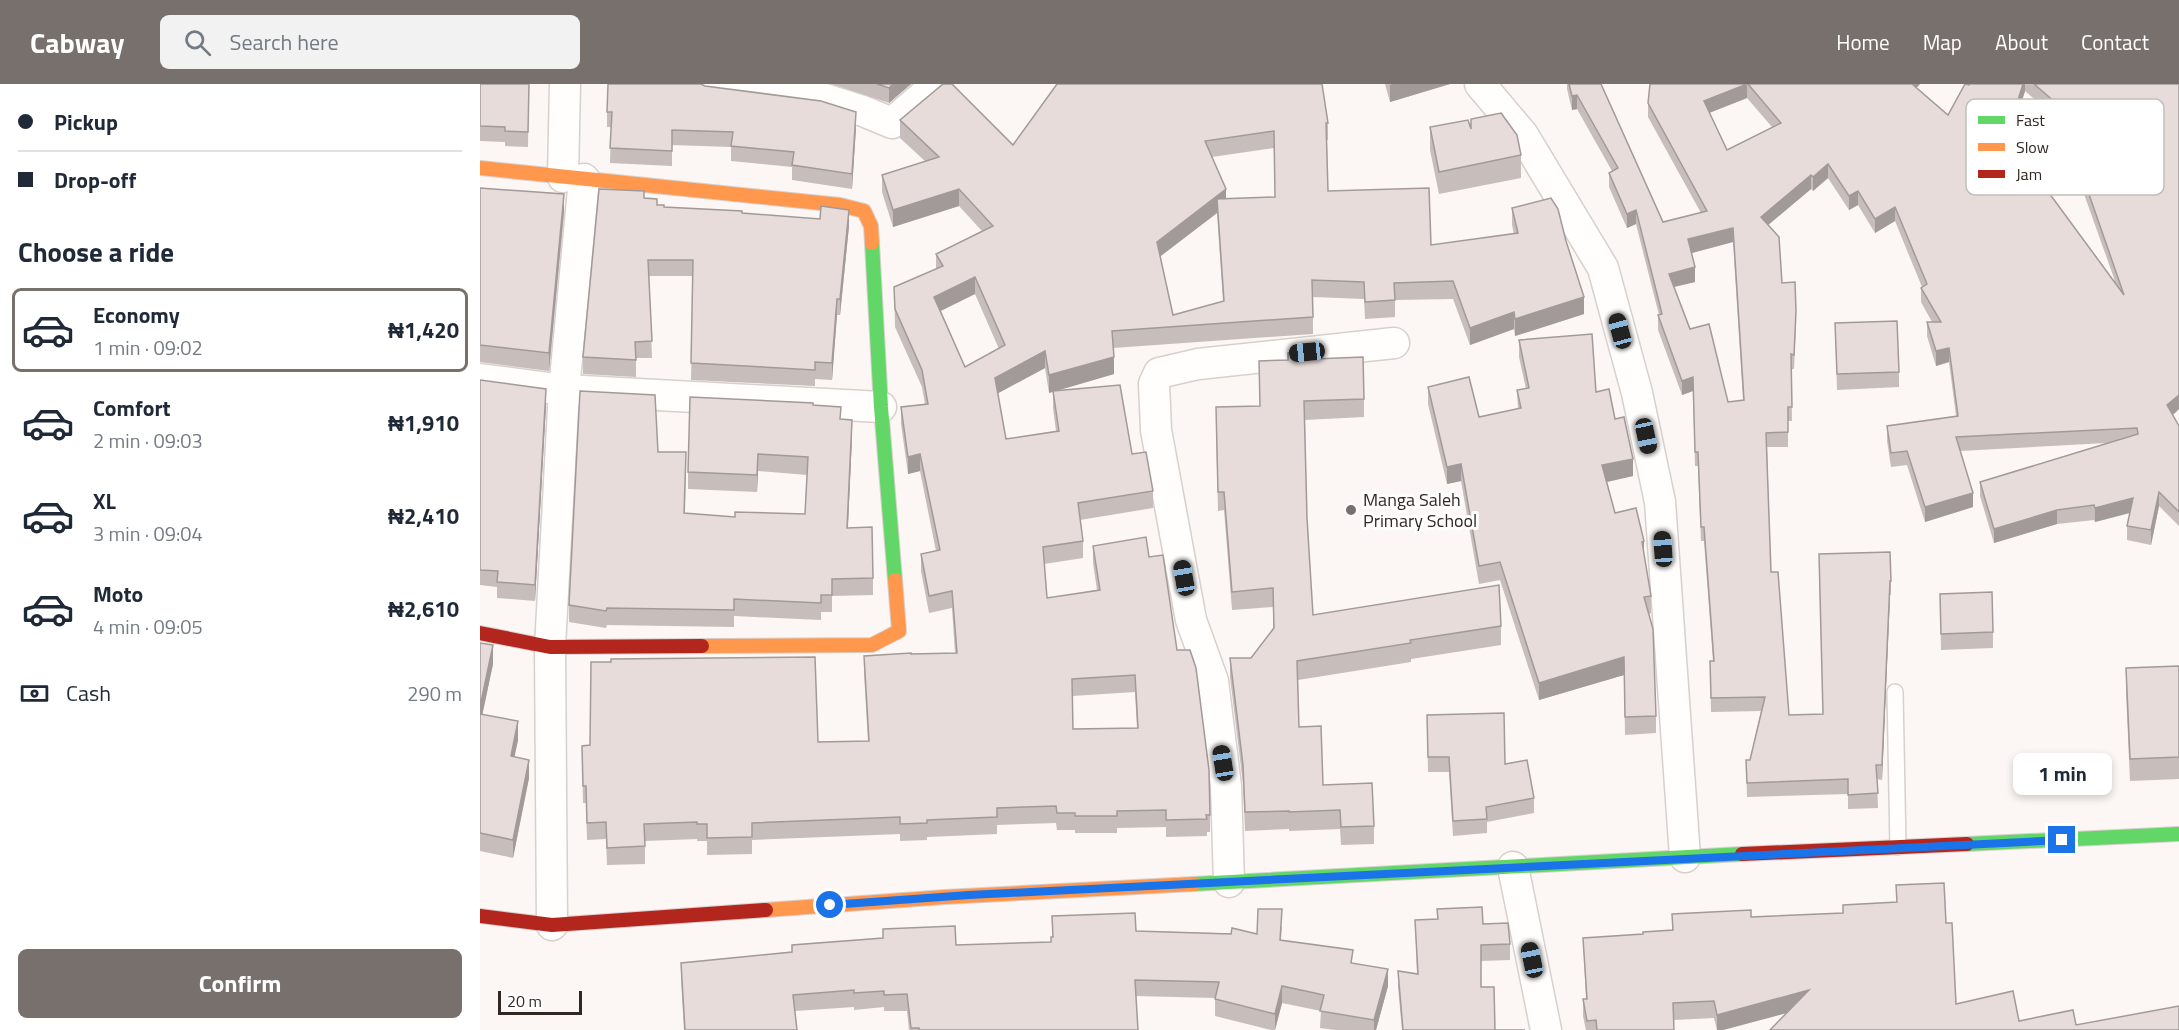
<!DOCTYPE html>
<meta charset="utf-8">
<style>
body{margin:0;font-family:"Titillium Web",sans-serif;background:#f2f2f3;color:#1f2937;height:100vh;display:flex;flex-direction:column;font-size:22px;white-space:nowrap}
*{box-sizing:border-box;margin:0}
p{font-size:20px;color:#747a83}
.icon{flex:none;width:33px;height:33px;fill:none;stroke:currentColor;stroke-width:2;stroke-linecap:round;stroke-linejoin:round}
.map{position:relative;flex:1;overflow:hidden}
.drawer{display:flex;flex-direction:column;background:#fff;width:480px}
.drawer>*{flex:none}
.banner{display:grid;align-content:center;height:132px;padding:0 18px;background:#fff}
.scale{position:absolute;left:18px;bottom:15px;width:84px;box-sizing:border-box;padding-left:6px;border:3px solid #312824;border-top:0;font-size:16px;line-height:21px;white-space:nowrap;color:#312824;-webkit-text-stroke:4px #fff;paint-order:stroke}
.end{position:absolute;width:27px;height:27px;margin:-14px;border:8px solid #1a73e8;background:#fff;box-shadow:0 0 0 3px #fff}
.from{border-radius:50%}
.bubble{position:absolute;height:42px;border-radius:9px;background:#fff;box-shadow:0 3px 9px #0003;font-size:20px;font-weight:700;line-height:42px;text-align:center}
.car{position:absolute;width:18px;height:36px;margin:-18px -9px;border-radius:8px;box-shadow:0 0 4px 2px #0007;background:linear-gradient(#222 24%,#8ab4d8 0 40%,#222 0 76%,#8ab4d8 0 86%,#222 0)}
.banner b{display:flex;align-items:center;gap:21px;height:57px;font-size:22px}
.banner b+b{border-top:2px solid #e0e1e3}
.banner i{width:15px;height:15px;background:#1f2937}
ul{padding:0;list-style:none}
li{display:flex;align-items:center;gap:18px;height:84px;margin:0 12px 9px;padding:0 6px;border:3px solid transparent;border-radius:9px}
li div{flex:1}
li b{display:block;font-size:22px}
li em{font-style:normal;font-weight:700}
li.selected{border-color:#78706d}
li>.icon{width:54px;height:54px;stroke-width:1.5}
h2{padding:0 18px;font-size:27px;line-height:72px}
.pay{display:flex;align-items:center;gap:15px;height:66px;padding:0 18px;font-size:22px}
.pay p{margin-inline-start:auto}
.cta{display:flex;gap:12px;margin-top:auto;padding:12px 18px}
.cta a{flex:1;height:69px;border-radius:9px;background:#78706d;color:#fff;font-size:24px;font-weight:700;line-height:69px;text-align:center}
header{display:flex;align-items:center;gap:36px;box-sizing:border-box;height:84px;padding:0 30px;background:#78706d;color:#fff}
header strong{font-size:28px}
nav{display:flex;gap:33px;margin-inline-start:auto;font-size:21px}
.search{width:420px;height:54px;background:#f2f2f3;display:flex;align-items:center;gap:15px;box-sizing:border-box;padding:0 21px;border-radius:9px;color:#747a83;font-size:22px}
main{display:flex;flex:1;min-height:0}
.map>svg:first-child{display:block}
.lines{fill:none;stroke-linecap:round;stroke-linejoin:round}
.lane-casing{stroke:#d7d0cd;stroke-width:18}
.street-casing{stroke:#d7d0cd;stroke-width:33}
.fast-casing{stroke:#d7d0cd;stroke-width:16}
.slow-casing{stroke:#d7d0cd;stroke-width:16}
.jam-casing{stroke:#d7d0cd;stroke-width:16}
.lane{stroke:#fffefd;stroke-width:15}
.street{stroke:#fffefd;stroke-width:30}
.fast{stroke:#63d668;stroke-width:14}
.slow{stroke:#ff974d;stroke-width:14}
.jam{stroke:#b3261e;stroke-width:14}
.wall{fill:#c7bdbb;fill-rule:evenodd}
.shaded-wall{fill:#a29a99}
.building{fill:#e7dcda;stroke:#a29a99;stroke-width:1.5;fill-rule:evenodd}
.route{stroke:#1a73e8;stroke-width:8}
.poi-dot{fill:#78706d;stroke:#fff;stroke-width:2}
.labels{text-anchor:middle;stroke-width:6;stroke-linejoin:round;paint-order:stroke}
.poi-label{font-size:18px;fill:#312824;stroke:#fff;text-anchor:start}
.key{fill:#fff;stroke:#c1bebd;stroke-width:1.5}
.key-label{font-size:16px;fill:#312824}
</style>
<header>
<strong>Cabway</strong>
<div class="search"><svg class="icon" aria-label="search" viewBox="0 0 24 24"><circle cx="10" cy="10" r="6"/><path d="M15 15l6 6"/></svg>Search here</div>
<nav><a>Home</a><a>Map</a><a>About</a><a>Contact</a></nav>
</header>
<main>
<section class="drawer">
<div class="banner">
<b><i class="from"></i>Pickup</b>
<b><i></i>Drop-off</b>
</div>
<h2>Choose a ride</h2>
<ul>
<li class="selected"><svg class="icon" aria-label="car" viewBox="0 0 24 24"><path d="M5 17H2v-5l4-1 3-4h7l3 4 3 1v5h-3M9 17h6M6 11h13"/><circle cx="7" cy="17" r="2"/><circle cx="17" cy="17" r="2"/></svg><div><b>Economy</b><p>1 min · 09:02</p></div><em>₦1,420</em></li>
<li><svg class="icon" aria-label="car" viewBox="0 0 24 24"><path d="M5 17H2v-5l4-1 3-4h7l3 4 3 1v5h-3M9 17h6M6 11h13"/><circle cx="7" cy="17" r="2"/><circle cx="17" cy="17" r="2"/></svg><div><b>Comfort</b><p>2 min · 09:03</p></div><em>₦1,910</em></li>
<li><svg class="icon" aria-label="car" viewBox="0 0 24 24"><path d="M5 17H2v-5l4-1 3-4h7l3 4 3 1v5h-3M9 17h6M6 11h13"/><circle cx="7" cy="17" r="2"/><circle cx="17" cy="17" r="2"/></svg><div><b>XL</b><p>3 min · 09:04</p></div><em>₦2,410</em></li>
<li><svg class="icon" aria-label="car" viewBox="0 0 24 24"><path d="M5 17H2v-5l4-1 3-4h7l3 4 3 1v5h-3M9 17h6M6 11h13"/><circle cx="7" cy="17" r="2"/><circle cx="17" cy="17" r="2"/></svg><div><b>Moto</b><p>4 min · 09:05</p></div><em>₦2,610</em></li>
</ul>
<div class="pay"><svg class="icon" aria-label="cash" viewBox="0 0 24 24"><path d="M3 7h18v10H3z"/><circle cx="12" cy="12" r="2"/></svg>Cash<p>290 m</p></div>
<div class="cta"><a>Confirm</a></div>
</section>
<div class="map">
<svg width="1699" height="946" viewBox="0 0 1699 946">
<rect width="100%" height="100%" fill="#fcf6f4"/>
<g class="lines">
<defs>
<path id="lane" d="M1415 608 1418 763"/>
<g id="street">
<path d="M228 0 345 15 383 27 412 39 457 0"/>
<path d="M1000 0 1043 51 1123 184 1157 309 1180 418 1205 773"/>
<path d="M83 93 85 0"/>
<path d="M0 295 84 306 401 323"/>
<path d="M1033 783 1066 946"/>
<path d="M749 798 746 702 733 597 711 536 676 346 674 300 679 289 718 280 914 259"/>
<path d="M72 841 70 563 84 306 104 95"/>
</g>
<g id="fast">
<path d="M392 159 401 323 415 496"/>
<path d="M1487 760 1699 750"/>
<path d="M714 800 1262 770"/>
</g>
<g id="slow">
<path d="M0 84 360 121 384 127 391 142 392 159"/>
<path d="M222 562 392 561 419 547 415 496"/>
<path d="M286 826 465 813 714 800"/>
</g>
<g id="jam">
<path d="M0 549 70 563 222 562"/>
<path d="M1262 770 1487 760"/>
<path d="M0 832 72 841 286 826"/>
</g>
</defs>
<use href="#lane" class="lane-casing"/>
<use href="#street" class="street-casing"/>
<use href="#fast" class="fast-casing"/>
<use href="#slow" class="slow-casing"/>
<use href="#jam" class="jam-casing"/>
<use href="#lane" class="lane"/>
<use href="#street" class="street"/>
<use href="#fast" class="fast"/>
<use href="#slow" class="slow"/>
<use href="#jam" class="jam"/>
</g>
<g class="wall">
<path d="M0 0H49L48 63 25 62V58L0 57Z"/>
<path d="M352 0H431L409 19Z"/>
<path d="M905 0H970L910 18Z"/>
<path d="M1087 0H1121L1183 138 1221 129 1168 33V19L1170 0H1440L1436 4 1468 31 1490 0H1699V325L1693 331 1699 342V442L1679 422 1671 461 1647 456V442L1650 429 1615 438 1614 436 1577 440 1514 459 1500 412V398L1626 359 1480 367 1493 423 1445 438 1427 381 1411 383 1407 357V342L1476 332 1469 278 1456 282 1447 252V238H1452L1441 218V204L1442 203 1415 137 1395 149 1378 121 1369 126 1348 94 1333 107 1331 105 1288 141 1302 199 1316 241 1314 285H1311L1312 337H1308V363H1287L1291 488 1309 631 1343 630 1339 484 1411 497V511H1410L1402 696 1397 695 1398 724 1368 725V710L1267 713 1266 676H1270L1281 627 1231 628 1230 577H1233L1224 457H1221L1218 382H1215L1213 307 1202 311 1178 246V231H1179L1156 140 1147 144 1129 103V89L1132 87 1097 25 1092 26 1087 5ZM1545 7 1583 40 1588 33 1617 65V75L1628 87 1604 96V110L1635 197 1540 105 1521 83ZM1267 14 1292 43 1247 66 1229 29ZM1253 158 1263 316 1248 318 1210 245 1194 203 1215 198 1212 169Z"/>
<path d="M225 2 376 43 372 105 312 96V83L251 77V63L192 61V82L130 79 131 43H127V28Z"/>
<path d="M420 36 533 61 848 39V56H847L848 107 951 161 1034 150 1032 141V124L1104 230 1035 252 1034 245 990 261 973 215 915 216V233L885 235 884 215 833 213V250L633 264 634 290 576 307 652 370 673 407V424L600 436 603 457V474L564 480 567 514 617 506 613 479V462L669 473 697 566 730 731V748H727V752L686 753V743L637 744V749H595V746H577L576 739 517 741V750L447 753V756L420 757V750L272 756V770L227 771V757H217V755L165 757V780L127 781 126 755 107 756 106 719H103L102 662 388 657 384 589V572L475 569 472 524 449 529 441 487V470L456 467 440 387 428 390 421 340V323L445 320 442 303 415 243 414 203 456 185V170L502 147 479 122 413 143 402 108V91L446 78 420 54ZM794 64 795 113 746 115 732 73ZM737 129 743 217 693 231 680 172ZM495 210 519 265 485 283 461 227ZM565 284 569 309 573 307V324L576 347 526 355 517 309ZM655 608 657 644 593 645 592 612Z"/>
<path d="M950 43 991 45 1041 71V94L959 110 950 66Z"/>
<path d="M0 104 84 128 69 287 0 278Z"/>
<path d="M164 114 177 121 184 123 262 129 369 142 360 231H357L352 296 335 295V302L211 296 213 192H169L172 274H156V293L103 290V273Z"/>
<path d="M1355 239 1419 288V303L1357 306Z"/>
<path d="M1039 256 1116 308 1135 335 1153 392 1127 398 1135 429 1164 474 1171 512V529L1169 530 1176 632V649L1145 651 1144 591 1059 616 1020 496 999 500 981 397 967 400 948 320V303L999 333 1038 325 1037 306 1046 305 1039 273Z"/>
<path d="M834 275 884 315V333L825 336 827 434 833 531 1021 542V561L931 575V578L818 596 819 643 843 701 894 742V760L861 761 860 745 809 747V745L765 747 763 700 750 593V574H771L793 544V523L752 526 744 426 738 427 736 342 780 322 779 277Z"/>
<path d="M0 296 66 321 55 517 17 514V503L0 501Z"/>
<path d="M333 321 361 335 372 353 368 444 393 494V511L352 512V528H341V536L254 532V543L127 541 126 544 89 538V521L178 368 206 385 205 429 255 433 325 430 327 391 278 387 277 408 208 405V388Z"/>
<path d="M1460 510 1513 548V564L1461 566Z"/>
<path d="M0 559 13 580 2 631 38 656 34 673 49 694 33 774 0 767Z"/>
<path d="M1699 582V695L1650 697 1646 607V584Z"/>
<path d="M947 631 1025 680 1054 714V729L1007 738V749L973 752 969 688H948Z"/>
<path d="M1416 801 1466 839 1476 920 1539 937 1699 946 1307 929 1243 946H1237L1234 934 1194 936V946H1106L1103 932V915H1106L1103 854 1163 851 1192 846V830L1271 833 1363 829 1417 819Z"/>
<path d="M957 825 1003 840 1030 860V876L1001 877V903L1015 946H1045H922L918 903V887L937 890 935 836 957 835Z"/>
<path d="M802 842 801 856 873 880 908 902 896 946H855L840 944 841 927 802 919 795 946H791L735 932V914L656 912 658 946H429L427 927H404V923L374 926V923L315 927 317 946H204L201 895V879L312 868V861H476L571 858 656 847 777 850Z"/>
</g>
<g class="shaded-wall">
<path d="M413 0H431L409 19V4Z"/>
<path d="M913 0H970L910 18V1Z"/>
<path d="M1267 0V14L1224 31V17Z"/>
<path d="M1429 0H1440L1429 12Z"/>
<path d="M1543 0H1545V7L1518 93V79Z"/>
<path d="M1097 11V25L1092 26V12Z"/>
<path d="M1588 19V33L1583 40V25Z"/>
<path d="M376 28V43L372 105V90Z"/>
<path d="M1348 80V94L1333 107V93Z"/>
<path d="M1331 91V105L1281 147V133Z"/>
<path d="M479 105V122L413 143V126Z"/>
<path d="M746 105V122L737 115V129L677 175V158Z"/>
<path d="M1378 107V121L1369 126V112Z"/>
<path d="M84 110V128L69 287V269Z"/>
<path d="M1415 123V137L1395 149V135Z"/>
<path d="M369 126V142L360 231V215Z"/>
<path d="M1156 126V140L1147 144V130Z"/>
<path d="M1253 144V158L1208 170V155Z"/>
<path d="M1215 183V198L1189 204V190Z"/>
<path d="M495 193V210L454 230V213Z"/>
<path d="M1104 213V230L1035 252V235Z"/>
<path d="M357 215V231L352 296V279Z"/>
<path d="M1034 228V245L990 261V244Z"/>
<path d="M1469 264V278L1456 282V267Z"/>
<path d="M565 267V284L515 311V294Z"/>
<path d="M634 273V290L569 309V291Z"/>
<path d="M1213 293V307L1202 311V297Z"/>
<path d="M66 305V321L55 517V501Z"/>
<path d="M1699 311V325L1687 336V321Z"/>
<path d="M372 336V353L367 461V444Z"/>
<path d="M278 370V387L277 408V391Z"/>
<path d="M440 370V387L428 390V373Z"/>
<path d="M1153 375V392L1122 399V381Z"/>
<path d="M981 380V397L967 400V383Z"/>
<path d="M1679 408V422L1671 461V446Z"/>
<path d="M1493 409V423L1445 438V423Z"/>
<path d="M1653 414V428L1615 438V424Z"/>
<path d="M1577 426V440L1514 459V445Z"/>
<path d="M1164 457V475L1162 458Z"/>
<path d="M1410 497V511L1402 696V681Z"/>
<path d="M13 561V580L0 642V623Z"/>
<path d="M1144 573V591L1059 616V599Z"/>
<path d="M38 637V656L31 690V672Z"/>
<path d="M49 676V694L33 774V756Z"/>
<path d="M908 885V902L896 946H894V936Z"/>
<path d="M802 902V919L795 946V930Z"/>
<path d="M1329 906V923L1243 946H1237V931Z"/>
</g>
<g class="building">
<path d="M0 0H49L48 48 25 47V43L0 42Z"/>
<path d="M128 0H221L225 2 341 17 376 28 372 90 312 81 314 68 251 62 253 48 192 46V67L130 64 132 28H127Z"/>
<path d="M397 0H413L409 4Z"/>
<path d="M463 0H472L533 61 577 0H842L848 39H846L848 107 949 104 951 161 1038 149 1032 124 1071 114 1078 125 1086 157 1104 213 1035 235 1034 228 990 244 973 197 914 199 915 216 885 218 884 198 832 196 833 233 632 247 634 273 569 291 565 267 515 294 526 355 579 347 573 307 640 301 652 370 666 368 673 407 598 419 603 457 563 463 567 514 620 506 613 462 666 453 669 473 683 471 697 566H710L716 584 729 686 730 731H726L727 735 686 736V726L637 727V732H595V729H577L576 722 517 724V733L447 736V739L420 740V733L272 739V753L227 754V740H217V738L164 740 165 762 127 764 126 738 107 739 106 702H103L102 662 110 661 111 578H131V575L335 573 338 658 389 657 384 572 431 569V570L477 569 472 507 449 512 441 470 460 466 440 370 428 373 421 323 448 320 442 286 415 225 414 203 463 182 456 170 513 142 479 105 413 126 402 91 459 73 420 36ZM794 47 795 113 737 115 744 217 693 231 677 158 746 105 725 57ZM495 193 525 261 485 283 454 213ZM655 591 658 644 593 645 592 595Z"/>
<path d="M1089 0H1121L1183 138 1227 127 1168 19 1170 0H1267L1224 17 1247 66 1301 39 1268 0H1432L1468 31 1485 0 1489 1 1490 0H1543L1518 79 1540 105 1552 95 1556 101 1561 98 1644 211 1604 96 1638 84 1617 61 1623 56 1588 19 1583 25 1554 0H1699V311L1687 321 1699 342V428L1679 408 1671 446 1647 442 1653 414 1615 424 1614 421 1577 426 1514 445 1500 398 1658 350 1657 344 1476 353 1493 409 1445 423 1427 367 1411 369 1407 342 1478 332 1469 264 1456 267 1447 238H1461L1441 204 1447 200 1415 123 1395 135 1378 107 1369 112 1348 80 1333 93 1331 91 1281 133 1299 153 1302 199 1315 198 1316 227 1314 271 1311 270 1312 323H1308V348L1286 349 1291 488H1298L1309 631 1343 630 1339 470 1410 468 1411 497H1410L1402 681H1396L1398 709 1368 711V695L1267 699 1266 676H1270L1285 613 1231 614 1230 577H1234L1224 443H1221L1218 368H1215L1213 293 1202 297 1178 231 1182 230 1156 126 1147 130 1129 89 1138 84 1097 11 1092 12ZM1253 144 1264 316 1248 318 1229 240 1210 245 1189 190 1215 183 1208 155Z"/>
<path d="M1021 29 1037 51 1041 71 959 88 950 43 988 36 991 45V35Z"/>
<path d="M0 104 84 110 69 269 0 261Z"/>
<path d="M119 105 164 107V114L177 115V121H184V123L262 127V129L340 135 341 122 369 126 360 215H357L352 279 335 278V286L211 279 213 176H168L172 257 155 258 156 276 103 273Z"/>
<path d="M1417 237 1419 288 1357 290 1355 239Z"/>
<path d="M1112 250 1116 308 1129 305 1135 335 1144 333 1153 375 1122 381 1135 429 1156 424 1164 457 1162 458 1171 512 1164 513 1173 545 1176 632 1145 633 1144 573 1059 599 1020 478 999 482 981 380 967 383 948 303 989 293 999 333 1041 324 1037 306 1049 304 1039 256Z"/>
<path d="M834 266V275L883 273 884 315 824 317 827 434 833 531 1019 501 1021 542 930 556 931 559 817 577 819 643 841 642 843 701 892 699 894 742 861 743 860 726 809 728V727L765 728 763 681 750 574H771L794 544 793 504 752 508 744 408H738L736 323 780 322 779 277 808 276V269Z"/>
<path d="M0 296 66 305 55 501 17 498 18 487 0 486Z"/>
<path d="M100 307 175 311 178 368H206L204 429 255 433V428L325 430 328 373 278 370 277 391 208 388 210 313 333 319V321L361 323 360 335 372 336 367 444 392 443 393 494 352 495V511H341V519L254 515V526L127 524 126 527 89 521Z"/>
<path d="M1512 508 1513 548 1461 550 1460 510Z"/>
<path d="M0 559 13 561 0 623Z"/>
<path d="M1699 582V673L1650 675 1646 584Z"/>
<path d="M1024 629 1025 680 1047 676 1054 714 1006 723 1007 735 973 737 969 673H948L947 631Z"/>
<path d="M0 630 38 637 31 672 49 676 33 756 0 749Z"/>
<path d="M1464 799 1466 839H1472L1476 920 1533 907 1539 937 1593 926 1596 941 1699 922V946H1290L1329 906 1237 931 1234 917 1193 919 1194 946H1117L1116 936 1107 937 1103 915H1107L1103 854 1163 850V848L1193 846 1192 830 1271 826V833L1363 829V821L1417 818 1416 801Z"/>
<path d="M1002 823 1003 840 1028 839 1030 860 1001 861V903H1014L1015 946H1045H923L918 887 938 890 935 836 958 835 957 825Z"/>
<path d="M778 825H802L800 856 873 866 871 879 908 885 894 936 840 927 844 911 802 902 795 930 735 915 739 898 655 896 658 946H439V944H431L427 910 404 911V907L374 909V906L313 911 317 946H205L201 879 312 868V861L403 854V845L475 842 476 861 571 858V853H573L572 832 655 829 656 847 751 850 752 844 777 850Z"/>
</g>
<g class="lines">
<path class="route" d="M350 821 489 811 1582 756"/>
</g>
<circle class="poi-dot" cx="871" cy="426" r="6"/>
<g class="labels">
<g class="poi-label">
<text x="883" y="422">Manga Saleh<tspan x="883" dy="21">Primary School</tspan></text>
</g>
</g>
<rect x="1486" y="15" width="198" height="96" rx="9" class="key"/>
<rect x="1498" y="32" width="27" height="8" fill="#63d668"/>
<rect x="1498" y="59" width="27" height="8" fill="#ff974d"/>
<rect x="1498" y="86" width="27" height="8" fill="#b3261e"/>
<g class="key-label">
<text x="1536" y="42">Fast</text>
<text x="1536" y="69">Slow</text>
<text x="1536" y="96">Jam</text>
</g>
</svg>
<div class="scale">20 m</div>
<i class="end from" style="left:350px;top:821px"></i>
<i class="end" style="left:1582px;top:756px"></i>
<div class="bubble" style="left:1533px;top:669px;width:99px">1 min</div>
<i class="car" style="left:1140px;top:247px;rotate:345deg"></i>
<i class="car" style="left:827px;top:268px;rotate:264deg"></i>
<i class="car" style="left:1166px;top:352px;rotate:168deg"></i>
<i class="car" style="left:1183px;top:465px;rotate:356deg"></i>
<i class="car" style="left:704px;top:494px;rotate:350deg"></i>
<i class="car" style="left:743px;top:679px;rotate:351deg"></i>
<i class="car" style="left:1052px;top:876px;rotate:348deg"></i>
</div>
</main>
